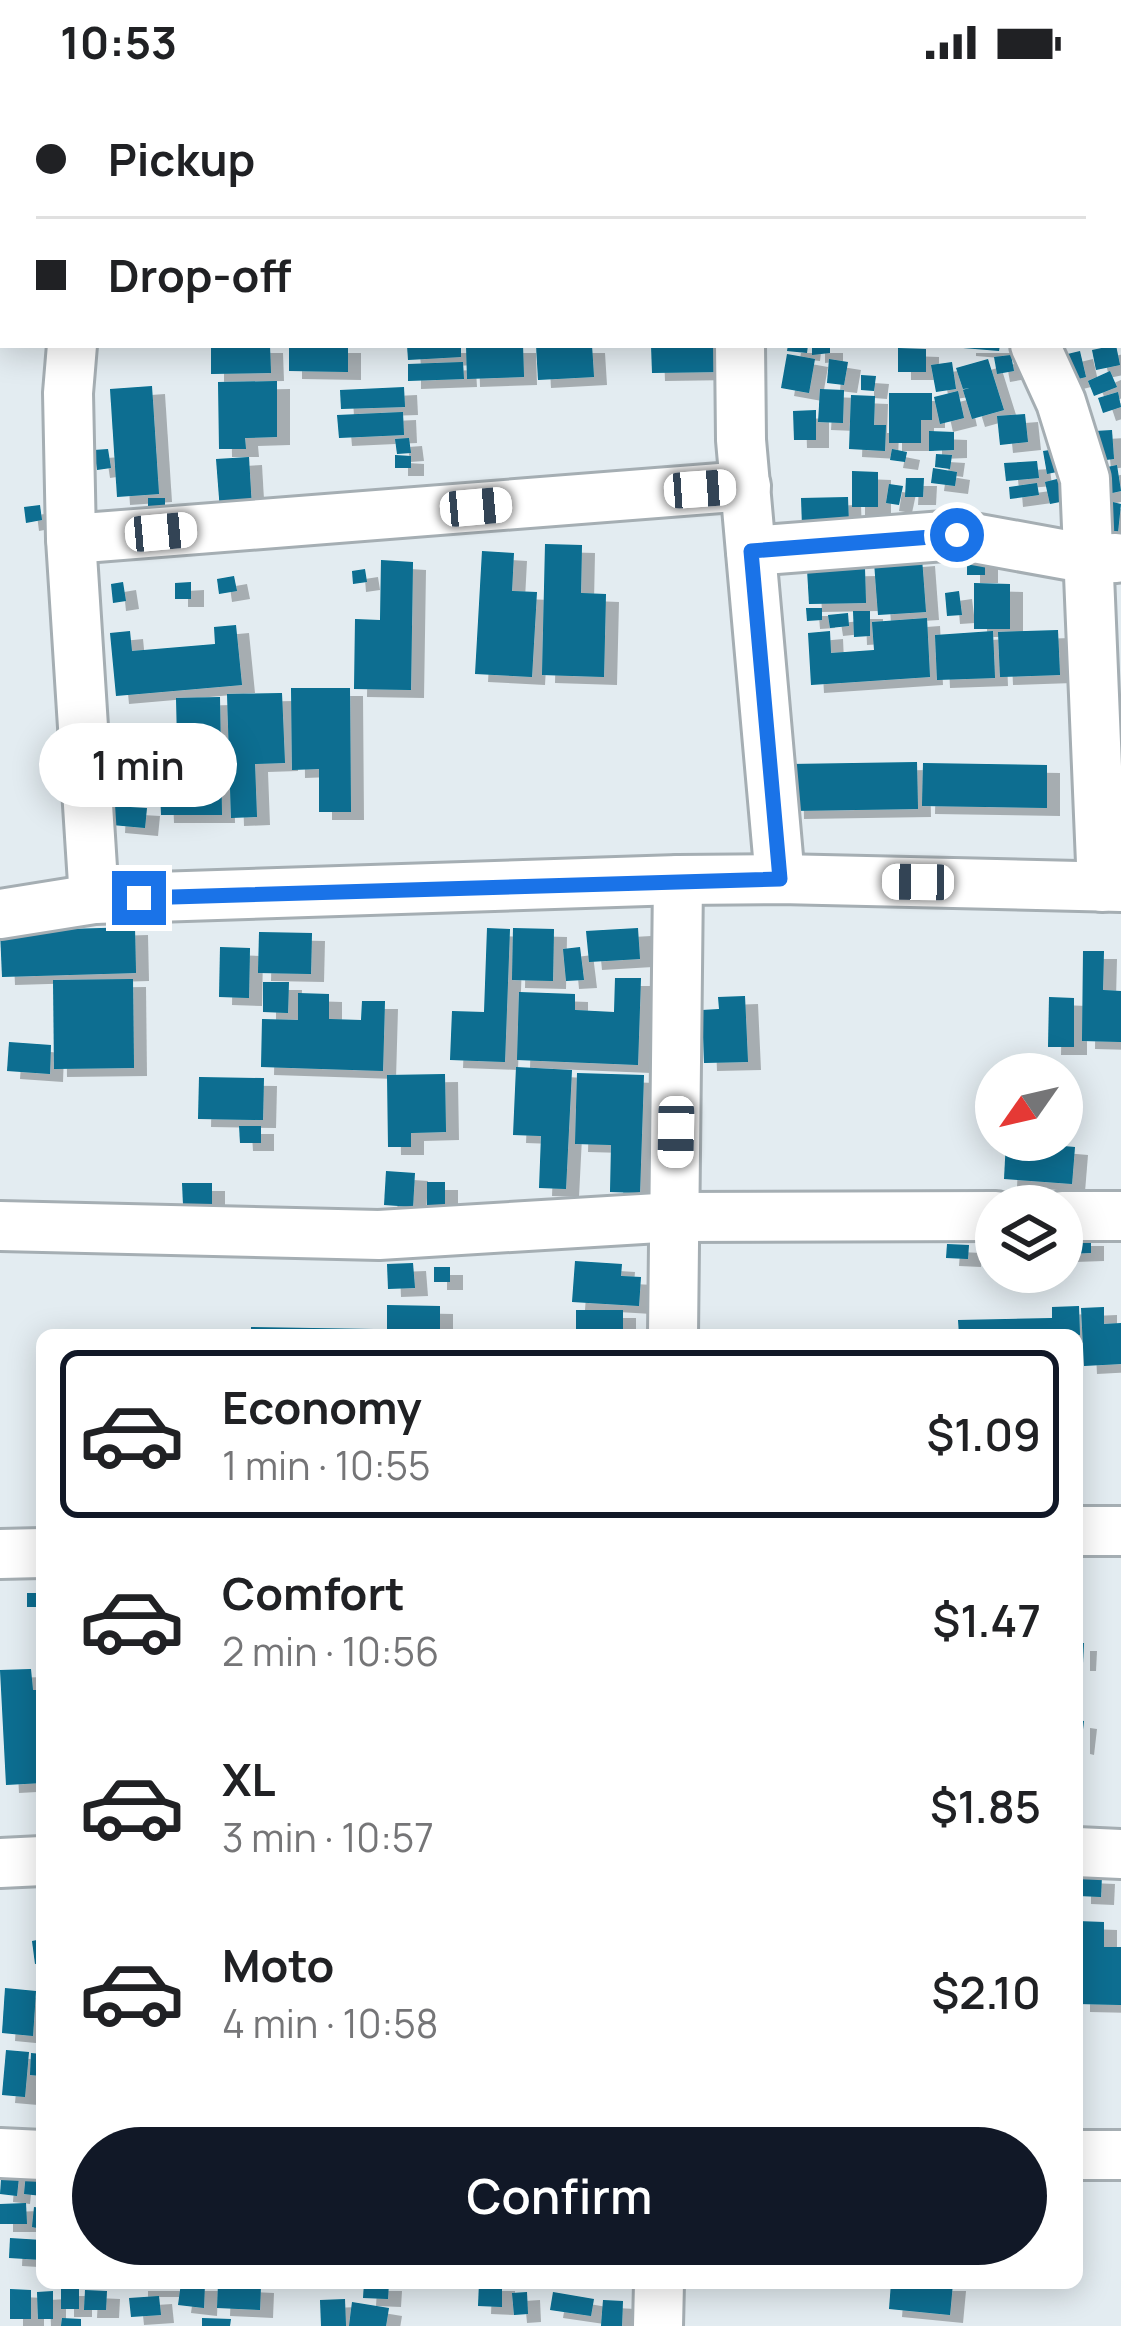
<!DOCTYPE html>
<meta charset="utf-8">
<style>
body{margin:0;font-family:Manrope,sans-serif;background:#f6f6f6;color:#202124;height:100vh;display:flex;flex-direction:column;font-size:45px;white-space:nowrap}
*{box-sizing:border-box;margin:0}
p{font-size:39px;color:#757577}
.icon{flex:none;width:66px;height:66px;fill:none;stroke:currentColor;stroke-width:2;stroke-linecap:round;stroke-linejoin:round}
.map{position:relative;flex:1;overflow:hidden}
.details{position:absolute;left:36px;top:1245px;width:1047px;height:960px;display:flex;flex-direction:column;background:#fff;border-radius:18px;box-shadow:0 6px 30px #0003}
.details>*{flex:none}
.top-card{position:absolute;left:0px;top:0px;width:1122px;height:264px;box-shadow:0 6px 30px #0003;display:grid;align-content:center;height:264px;padding:0 36px;background:#fff}
.needle{width:78px;rotate:236deg}
.tools{position:absolute;left:975px;top:969px;display:grid;gap:24px}
.tools a{display:grid;place-items:center;width:108px;height:108px;border-radius:50%;background:#fff;box-shadow:0 6px 30px #0003;font-size:60px}
.end{position:absolute;width:54px;height:54px;margin:-27px;border:15px solid #1a73e8;background:#fff;box-shadow:0 0 0 6px #fff}
.from{border-radius:50%}
.bubble{position:absolute;height:84px;border-radius:42px;background:#fff;box-shadow:0 6px 30px #0003;font-size:39px;font-weight:600;line-height:84px;text-align:center}
.car{position:absolute;width:36px;height:72px;margin:-36px -18px;border-radius:15px;box-shadow:0 0 9px 3px #0007;background:linear-gradient(#fff 24%,#345 0 40%,#fff 0 76%,#345 0 86%,#fff 0)}
.top-card b{display:flex;align-items:center;gap:42px;height:114px;font-size:45px}
.top-card b+b{border-top:3px solid #e0e0e0}
.top-card i{width:30px;height:30px;background:#202124}
ul{padding:21px 0 0;list-style:none}
li{display:flex;align-items:center;gap:36px;height:168px;margin:0 24px 18px;padding:0 12px;border:6px solid transparent;border-radius:18px}
li div{flex:1}
li b{display:block;font-size:45px}
li em{font-style:normal;font-weight:600}
li.active{border-color:#111827}
li>.icon{width:108px;height:108px;stroke-width:1.5}
.cta{display:flex;gap:24px;margin-top:auto;padding:24px 36px}
.cta a{flex:1;height:138px;border-radius:72px;background:#111827;color:#fff;font-size:48px;font-weight:600;line-height:138px;text-align:center}
.status{display:flex;justify-content:space-between;align-items:center;height:84px;padding:0 60px;background:#fff;direction:ltr}
.status svg{height:33px;fill:currentColor}
.map>svg:first-child{display:block}
.building{fill:#076e91;filter:url(#shadow)}
.lines{fill:none;stroke-linecap:round;stroke-linejoin:round}
.minor-casing{stroke:#a5aeb3;stroke-width:54}
.minor{stroke:#fff;stroke-width:48}
.route{stroke:#1a73e8;stroke-width:15}
</style>
<div class="status"><b>10:53</b><svg viewBox="0 0 49 12"><path d="M0 12V9h3v3zM5 12V6h3v6zM10 12V3h3v9zM15 12V0h3v12zM26 1h20v11H26zM47 4h2v5h-2z"/></svg></div>
<div class="map">
<svg width="1121" height="2242" viewBox="0 0 1121 2242">
<defs>
<filter id="shadow"><feDropShadow dx="13" dy="8" stdDeviation="0" flood-color="#0004"/></filter>
</defs>
<rect width="100%" height="100%" fill="#e3ecf1"/>
<g class="building">
<path d="M211 261H270L271 289 211 290Z"/>
<path d="M289 261H348V288L289 287Z"/>
<path d="M407 261H461V273L408 276Z"/>
<path d="M466 261H523L524 293 467 295Z"/>
<path d="M536 261H592L594 293 538 296Z"/>
<path d="M651 261H719L720 288 652 289Z"/>
<path d="M788 261H808L807 269 787 267Z"/>
<path d="M812 261H830V269L812 271Z"/>
<path d="M963 261H1000L999 267 963 264Z"/>
<path d="M1116 261 1120 281 1096 286 1092 266Z"/>
<path d="M898 264 926 265V288H898Z"/>
<path d="M1080 267 1086 293 1062 299 1055 273Z"/>
<path d="M787 270 815 275 809 309 781 304Z"/>
<path d="M1011 271 1014 287 997 290 994 273Z"/>
<path d="M829 275 848 278 844 301 827 299Z"/>
<path d="M988 275 1004 326 972 335 963 306 969 304 963 305 956 284Z"/>
<path d="M463 278 464 295 408 297V280Z"/>
<path d="M952 278 956 305 936 308 931 281Z"/>
<path d="M1110 287 1117 303 1094 312 1088 297Z"/>
<path d="M861 291 876 292 874 307 861 306Z"/>
<path d="M277 297V353L245 354 246 365H219L218 298Z"/>
<path d="M152 302 159 410 117 413 110 305Z"/>
<path d="M404 303 405 323 341 325 340 306Z"/>
<path d="M820 305 844 306 843 339 818 338Z"/>
<path d="M958 307 964 334 940 340 934 313Z"/>
<path d="M1118 308 1121 323 1103 329 1098 314Z"/>
<path d="M889 309H932V336H921V359H889Z"/>
<path d="M851 311 875 312 874 341H886L885 367 849 365Z"/>
<path d="M816 326V356H794L793 327Z"/>
<path d="M403 328 404 351 339 354 337 331Z"/>
<path d="M1025 330 1028 358 1000 361 997 332Z"/>
<path d="M1112 346 1114 375 1098 377 1095 347Z"/>
<path d="M929 347 954 348V366L929 367Z"/>
<path d="M409 354 411 369 397 370 395 355Z"/>
<path d="M1063 364 1067 386 1047 390 1043 367Z"/>
<path d="M108 365 111 384 97 386 94 366Z"/>
<path d="M892 365 907 368 905 378 890 376Z"/>
<path d="M936 370 952 371 950 385 935 383Z"/>
<path d="M395 371 411 372V384H395Z"/>
<path d="M249 373 252 425 220 427 216 375Z"/>
<path d="M1037 377 1039 394 1006 397 1004 379Z"/>
<path d="M1117 381 1121 407 1099 412 1093 386Z"/>
<path d="M933 384 957 388 955 402 931 399Z"/>
<path d="M852 387 878 388V423H852Z"/>
<path d="M1069 392 1075 415 1050 420 1045 398Z"/>
<path d="M906 394H924L923 413H905Z"/>
<path d="M1037 399 1039 411 1010 415 1009 403Z"/>
<path d="M889 400 903 402 899 421 886 419Z"/>
<path d="M848 413 849 441 802 442 801 414Z"/>
<rect x="148" y="414" width="17" height="16"/>
<path d="M1104 416 1121 420 1118 448 1098 443Z"/>
<path d="M40 421 42 436 26 439 24 423Z"/>
<path d="M545 460 582 461 581 509 606 510 604 593 542 591Z"/>
<path d="M482 467 514 469 512 507 537 508 532 593 475 590Z"/>
<path d="M967 473 985 474V491H967Z"/>
<path d="M922 474 926 528 878 531 874 478Z"/>
<path d="M381 476 413 478 411 606 354 605 355 535 380 536Z"/>
<path d="M865 484 866 519 809 520 807 485Z"/>
<path d="M365 485 367 498 353 500 352 487Z"/>
<path d="M234 492 237 507 219 510 217 495Z"/>
<path d="M123 498 126 517 113 519 111 500Z"/>
<path d="M191 498V515H175V499Z"/>
<path d="M974 499 1010 500V545H974Z"/>
<path d="M959 507 962 531 947 532 945 509Z"/>
<path d="M806 524H822V536L807 537Z"/>
<path d="M853 527H870V552L854 553Z"/>
<path d="M848 529 849 542 830 544 828 531Z"/>
<path d="M927 534 930 593 811 601 808 549 830 547 831 569 874 566 872 538Z"/>
<path d="M236 541 242 601 116 612 110 549 130 547 132 567 215 560 214 543Z"/>
<path d="M1058 546 1060 591 1000 593 998 548Z"/>
<path d="M993 547 995 594 937 596 935 551Z"/>
<path d="M291 604H350L351 728H319V685L292 686Z"/>
<path d="M282 609 285 679 255 680 257 733 231 734 227 610Z"/>
<path d="M220 613 222 731H161L160 705H178L177 678 160 679 159 658 177 657 176 614Z"/>
<path d="M99 662H116L117 682 99 683Z"/>
<path d="M917 678 918 725 791 727 790 680Z"/>
<path d="M923 679 1047 681V724L922 722Z"/>
<path d="M105 688 121 694 116 709 100 703Z"/>
<path d="M113 722 147 724 145 744 112 741Z"/>
<path d="M135 843 136 889 2 893 0 847Z"/>
<path d="M487 844 510 845 505 978 450 976 452 927 484 928Z"/>
<path d="M513 844 554 845 553 897 512 896Z"/>
<path d="M638 844 640 875 589 878 586 847Z"/>
<path d="M259 848 312 849 311 890 258 889Z"/>
<path d="M220 863 250 864 249 914 219 913Z"/>
<path d="M580 863 584 896 566 897 563 865Z"/>
<path d="M1083 867H1104L1103 906 1121 907V958L1082 957Z"/>
<path d="M615 894H641L638 981 517 976 519 908 575 910V926L614 928Z"/>
<path d="M133 895 134 984 54 985 53 896Z"/>
<path d="M263 898H289L288 929 263 928Z"/>
<path d="M298 909 329 910V935L361 936 362 917H385L383 987 261 983 262 935 298 936Z"/>
<path d="M745 912 748 978 704 979 702 926 719 925 718 913Z"/>
<path d="M1049 913 1074 914V963H1048Z"/>
<path d="M9 958 51 961 50 990 7 987Z"/>
<path d="M516 983 572 986 566 1105 539 1104 541 1052 513 1051Z"/>
<path d="M577 989 644 991 640 1109 610 1108 611 1061 575 1060Z"/>
<path d="M445 990 446 1048 411 1049V1063H388L387 991Z"/>
<path d="M199 993 264 994 263 1036 198 1035Z"/>
<path d="M239 1042H261V1059H240Z"/>
<path d="M1006 1057 1075 1063 1072 1100 1004 1095Z"/>
<path d="M386 1087 415 1089 413 1123 384 1121Z"/>
<path d="M427 1098H445V1122L427 1121Z"/>
<path d="M182 1099H212V1121H183Z"/>
<path d="M1062 1154H1091V1169L1062 1170Z"/>
<path d="M947 1160 969 1161 968 1175 946 1174Z"/>
<path d="M575 1177 622 1180 621 1192 641 1193 639 1222 572 1218Z"/>
<path d="M413 1179 415 1204 388 1205 387 1180Z"/>
<rect x="434" y="1183" width="16" height="15"/>
<path d="M387 1221 440 1222V1251H387Z"/>
<path d="M1079 1222 1080 1251H959L958 1236 1052 1234V1223Z"/>
<path d="M1104 1223V1240L1121 1239V1280L1084 1282 1081 1224Z"/>
<rect x="576" y="1226" width="47" height="25"/>
<path d="M251 1243 374 1245V1251H251Z"/>
<rect x="27" y="1509" width="15" height="14"/>
<path d="M1077 1559H1084L1083 1579H1077Z"/>
<path d="M31 1585 33 1606H42V1699L6 1701 0 1586Z"/>
<path d="M1077 1636 1084 1637 1081 1663 1077 1662Z"/>
<path d="M1078 1791 1102 1792 1101 1813 1078 1812Z"/>
<path d="M1077 1837 1104 1838V1863H1121V1921L1077 1920Z"/>
<path d="M42 1855V1879L35 1880 32 1857Z"/>
<path d="M5 1904 36 1907 33 1952 2 1949Z"/>
<path d="M6 1966 29 1968 25 2013 2 2011Z"/>
<path d="M31 1969 42 1970V1992L30 1991Z"/>
<path d="M27 2078 42 2079V2112L24 2110Z"/>
<path d="M2 2081 20 2083 17 2112 0 2110Z"/>
<path d="M26 2119 27 2140H0V2120Z"/>
<path d="M34 2123 42 2124V2145L32 2143Z"/>
<path d="M10 2154 42 2156V2176L9 2174Z"/>
<rect x="135" y="2199" width="38" height="6"/>
<path d="M181 2199H205L204 2224 178 2221Z"/>
<path d="M218 2199 261 2201 260 2226 217 2224Z"/>
<path d="M364 2199H389L388 2215 363 2214Z"/>
<path d="M479 2199H502V2223L478 2222Z"/>
<path d="M891 2199H953L950 2231 889 2225Z"/>
<rect x="61" y="2204" width="18" height="21"/>
<path d="M10 2205 31 2206V2235H10Z"/>
<path d="M85 2206 107 2207 106 2226H84Z"/>
<path d="M53 2207V2235H38L37 2208Z"/>
<path d="M527 2208 528 2230 514 2231 512 2209Z"/>
<path d="M553 2208 594 2215 591 2232 550 2226Z"/>
<path d="M159 2212 161 2231 131 2233 129 2214Z"/>
<path d="M345 2215 346 2242H321L320 2216Z"/>
<path d="M603 2216 623 2217 622 2242H601Z"/>
<path d="M352 2218 389 2224 386 2242H349Z"/>
<path d="M62 2234 81 2235V2242H61Z"/>
<path d="M202 2234 231 2235 230 2242H202Z"/>
</g>
<g class="lines">
<defs>
<g id="minor">
<path d="M735 0V3"/>
<path d="M0 172 3 173"/>
<path d="M72 261 68 309 71 455 94 815"/>
<path d="M740 261 741 356 780 795"/>
<path d="M1035 261 1061 318 1085 395 1102 803"/>
<path d="M71 455 746 402"/>
<path d="M751 467 957 451 1089 475 1116 474"/>
<path d="M0 830 94 815 678 796 780 795 1121 803"/>
<path d="M1062 1132H1121"/>
<path d="M0 1142 379 1151 675 1133 996 1132"/>
<path d="M673 1251 678 796"/>
<path d="M1077 1447H1121"/>
<path d="M0 1470 42 1469"/>
<path d="M1077 1768 1121 1770"/>
<path d="M0 1779 42 1777"/>
<path d="M0 2069 42 2071"/>
<path d="M1077 2071H1121"/>
<path d="M658 2242 659 2199"/>
</g>
</defs>
<use href="#minor" class="minor-casing"/>
<use href="#minor" class="minor"/>
</g>
<g class="lines">
<path class="route" d="M139 814 780 795 751 467 957 451"/>
</g>
</svg>
<div class="tools">
<a><svg class="needle" viewBox="-14 -14 28 28"><path d="M0-13l5 13h-10z" fill="#e53935"/><path d="M0 13l5-13h-10z" fill="#757577"/></svg></a>
<a><svg class="icon" aria-label="layers" viewBox="0 0 24 24"><path d="M12 4l9 5-9 5-9-5zM3 14l9 5 9-5"/></svg></a>
</div>
<i class="end from" style="left:957px;top:451px"></i>
<i class="end" style="left:139px;top:814px"></i>
<div class="bubble" style="left:39px;top:639px;width:198px">1 min</div>
<i class="car" style="left:700px;top:405px;rotate:86deg"></i>
<i class="car" style="left:476px;top:423px;rotate:85deg"></i>
<i class="car" style="left:161px;top:448px;rotate:85deg"></i>
<i class="car" style="left:918px;top:798px;rotate:271deg"></i>
<i class="car" style="left:676px;top:1048px;rotate:181deg"></i>
<div class="top-card">
<b><i class="from"></i>Pickup</b>
<b><i></i>Drop-off</b>
</div>
<section class="details">
<ul>
<li class="active"><svg class="icon" aria-label="car" viewBox="0 0 24 24"><path d="M5 17H2v-5l4-1 3-4h7l3 4 3 1v5h-3M9 17h6M6 11h13"/><circle cx="7" cy="17" r="2"/><circle cx="17" cy="17" r="2"/></svg><div><b>Economy</b><p>1 min · 10:55</p></div><em>$1.09</em></li>
<li><svg class="icon" aria-label="car" viewBox="0 0 24 24"><path d="M5 17H2v-5l4-1 3-4h7l3 4 3 1v5h-3M9 17h6M6 11h13"/><circle cx="7" cy="17" r="2"/><circle cx="17" cy="17" r="2"/></svg><div><b>Comfort</b><p>2 min · 10:56</p></div><em>$1.47</em></li>
<li><svg class="icon" aria-label="car" viewBox="0 0 24 24"><path d="M5 17H2v-5l4-1 3-4h7l3 4 3 1v5h-3M9 17h6M6 11h13"/><circle cx="7" cy="17" r="2"/><circle cx="17" cy="17" r="2"/></svg><div><b>XL</b><p>3 min · 10:57</p></div><em>$1.85</em></li>
<li><svg class="icon" aria-label="car" viewBox="0 0 24 24"><path d="M5 17H2v-5l4-1 3-4h7l3 4 3 1v5h-3M9 17h6M6 11h13"/><circle cx="7" cy="17" r="2"/><circle cx="17" cy="17" r="2"/></svg><div><b>Moto</b><p>4 min · 10:58</p></div><em>$2.10</em></li>
</ul>
<div class="cta"><a>Confirm</a></div>
</section>
</div>
